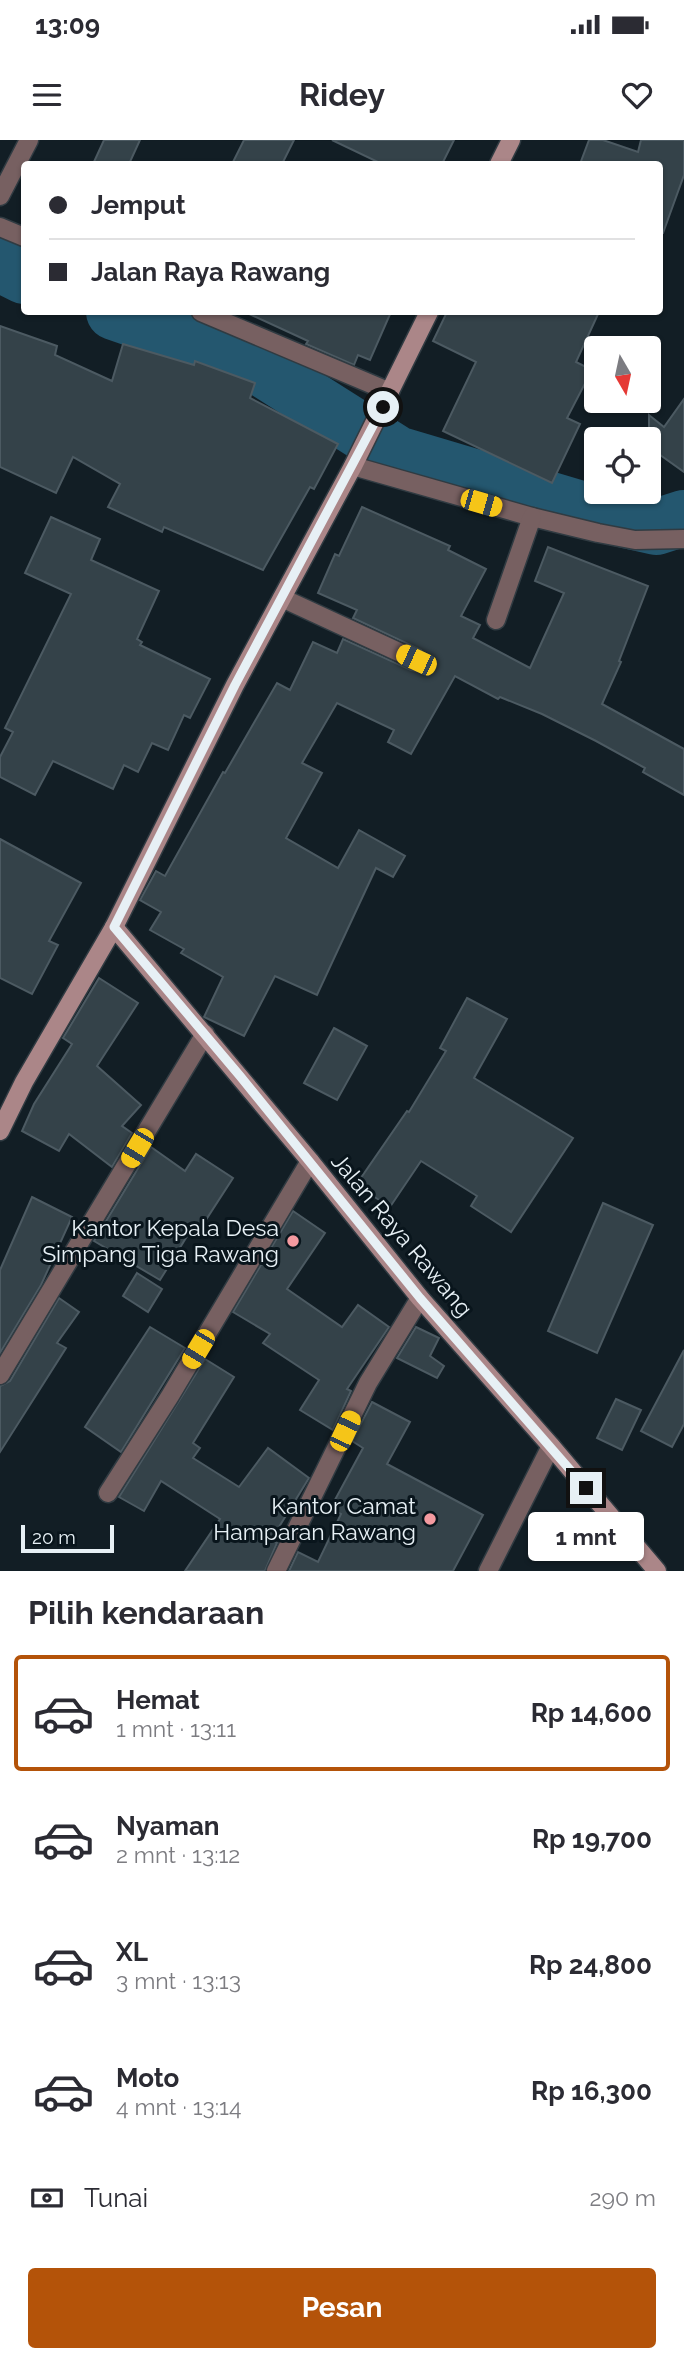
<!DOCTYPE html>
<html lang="id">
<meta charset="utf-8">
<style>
body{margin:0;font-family:Raleway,sans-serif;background:#f7f7f7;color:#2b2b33;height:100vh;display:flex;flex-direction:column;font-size:26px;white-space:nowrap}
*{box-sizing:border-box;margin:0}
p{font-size:23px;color:#7c7c81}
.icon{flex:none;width:38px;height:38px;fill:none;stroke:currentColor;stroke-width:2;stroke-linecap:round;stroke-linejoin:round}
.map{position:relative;height:1431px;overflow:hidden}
.sheet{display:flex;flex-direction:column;background:#fff;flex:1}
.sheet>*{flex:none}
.top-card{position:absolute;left:21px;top:21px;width:642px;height:154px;border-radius:7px;box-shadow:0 2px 5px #0004;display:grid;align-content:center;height:154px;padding:0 28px;background:#fff}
.needle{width:46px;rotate:171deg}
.controls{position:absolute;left:584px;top:196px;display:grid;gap:14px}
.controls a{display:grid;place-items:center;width:77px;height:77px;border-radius:7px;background:#fff;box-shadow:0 2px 5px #0004;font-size:35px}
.scale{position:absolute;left:21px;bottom:18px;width:93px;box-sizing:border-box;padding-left:7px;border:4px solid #e7f0f5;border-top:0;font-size:19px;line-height:24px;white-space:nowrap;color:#e7f0f5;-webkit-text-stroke:5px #09151c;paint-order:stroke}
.end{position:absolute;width:32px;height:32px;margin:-16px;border:9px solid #e7f0f5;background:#111;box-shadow:0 0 0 4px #111}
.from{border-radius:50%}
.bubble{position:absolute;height:49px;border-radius:7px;background:#fff;box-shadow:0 2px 5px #0004;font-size:23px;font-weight:700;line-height:49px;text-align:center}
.car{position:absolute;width:21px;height:42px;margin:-21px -10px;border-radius:9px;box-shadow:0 0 5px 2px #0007;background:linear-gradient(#f5c518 24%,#345 0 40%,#f5c518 0 76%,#345 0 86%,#f5c518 0)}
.top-card b{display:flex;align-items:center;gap:24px;height:66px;font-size:26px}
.top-card b+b{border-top:2px solid #e1e1e2}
.top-card i{width:18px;height:18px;background:#2b2b33}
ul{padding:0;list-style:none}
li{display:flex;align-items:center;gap:21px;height:116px;margin:0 14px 10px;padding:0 14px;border:4px solid transparent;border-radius:7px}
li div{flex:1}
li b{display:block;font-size:26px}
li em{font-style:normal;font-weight:700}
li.selected{border-color:#b45309}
li>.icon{width:63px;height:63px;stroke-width:1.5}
h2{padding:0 28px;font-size:32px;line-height:84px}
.pay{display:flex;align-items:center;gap:18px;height:77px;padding:0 28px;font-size:26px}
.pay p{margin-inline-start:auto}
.cta{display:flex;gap:14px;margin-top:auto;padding:14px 28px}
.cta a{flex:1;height:80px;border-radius:7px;background:#b45309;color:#fff;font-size:28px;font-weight:700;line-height:80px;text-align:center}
.status{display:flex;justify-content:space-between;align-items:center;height:49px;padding:0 35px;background:#fff;direction:ltr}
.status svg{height:19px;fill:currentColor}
header{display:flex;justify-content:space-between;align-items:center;height:91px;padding:0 28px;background:#fff;font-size:32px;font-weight:700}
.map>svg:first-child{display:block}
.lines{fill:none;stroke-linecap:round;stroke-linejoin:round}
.river{stroke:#24576f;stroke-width:56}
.building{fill:#344249;stroke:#4c5a62;stroke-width:2}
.minor-casing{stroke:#303b42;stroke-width:21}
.secondary-casing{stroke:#303b42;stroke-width:21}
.minor{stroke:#776061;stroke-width:18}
.secondary{stroke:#ab8688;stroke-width:18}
.route{stroke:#e7f0f5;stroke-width:9}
.poi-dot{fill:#f49aa0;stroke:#09151c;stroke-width:2.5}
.labels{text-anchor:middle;stroke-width:6;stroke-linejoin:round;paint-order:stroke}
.poi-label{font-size:23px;fill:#e7f0f5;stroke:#09151c;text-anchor:end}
.street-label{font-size:23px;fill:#e7f0f5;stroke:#09151c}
</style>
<div class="status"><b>13:09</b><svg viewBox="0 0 49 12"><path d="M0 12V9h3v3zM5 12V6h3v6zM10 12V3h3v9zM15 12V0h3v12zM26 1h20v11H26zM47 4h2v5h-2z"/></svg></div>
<header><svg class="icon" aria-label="menu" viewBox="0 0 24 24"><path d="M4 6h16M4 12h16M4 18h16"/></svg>Ridey<svg class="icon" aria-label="heart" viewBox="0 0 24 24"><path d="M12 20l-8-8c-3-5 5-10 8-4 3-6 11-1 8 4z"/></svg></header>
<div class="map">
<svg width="684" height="1431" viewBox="0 0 684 1431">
<rect width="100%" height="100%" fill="#121e25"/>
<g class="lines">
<g class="river">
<path d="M0 124 24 136"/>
<path d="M114 172 244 217 397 314 598 374 656 387 684 378"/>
</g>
</g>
<g class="building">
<path d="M104 0H140L129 24H93Z"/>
<path d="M244 0H294L282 24H232Z"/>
<path d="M332 0H454L442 24H382Z"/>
<path d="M589 0H603L638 12 641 0H684V35L663 93H660V24H580Z"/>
<path d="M245 172H391L370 220 358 215 354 225 306 204 308 201Z"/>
<path d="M447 172H599L576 222 592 230 567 278 580 284 552 343 443 291 476 222 433 201Z"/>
<path d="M0 186 57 206 55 215 112 241 123 204 194 225 195 221 255 243 250 258 338 304 314 349 310 347 263 430 164 387 162 392 108 367 120 344 73 317 56 353 0 327Z"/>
<path d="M684 259V332L649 307V275L664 287Z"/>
<path d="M362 367 450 406 448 410 486 429 461 476 480 485 473 498 530 528 564 453 535 441 548 407 648 446 619 521 621 522 602 564 684 609V655L643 632 645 628 596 601 542 574 500 557 498 559 455 536 411 614 388 602 394 590 337 563 302 623 322 633 286 698 338 728 359 690 405 716 393 737 376 728 317 855 275 836 244 896 204 877 223 837 181 813 184 809 150 790 161 772 140 760 156 731 165 736 223 632 225 633 277 543 290 550 313 502 337 513 343 499 411 530 418 531 426 525 427 518 421 510 353 478 357 470 318 453 335 414 339 416Z"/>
<path d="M51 377 100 399 91 420 159 451 137 499 142 502 140 505 210 539 190 578 184 575 168 610 152 603 138 632 124 625 113 649 53 621 35 655 0 637V617L13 592 5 588 71 454 25 433Z"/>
<path d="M0 699 81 743 49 801 58 805 32 854 0 838Z"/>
<path d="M99 838 138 863 97 926 141 965 122 986 132 993 112 1027 69 994 59 1011 22 991 34 964 72 904 63 898Z"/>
<path d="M467 858 507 879 474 938 573 998 511 1092 471 1066 477 1056 421 1021 390 1067 356 1045 407 971 409 972 446 911 440 908Z"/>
<path d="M334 888 367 906 337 960 304 943Z"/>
<path d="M151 1007 185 1031 196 1014 233 1038 200 1089 194 1085 160 1140 94 1101Z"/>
<path d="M32 1057 72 1077 41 1145 0 1213V1130Z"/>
<path d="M603 1063 653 1085 597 1213 548 1191Z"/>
<path d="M293 1071 325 1093 287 1149 342 1187 358 1165 389 1187 347 1249 351 1251 333 1290 300 1270 319 1240 263 1203 270 1194 233 1172Z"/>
<path d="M137 1133 162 1149 148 1172 123 1156Z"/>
<path d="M59 1158 79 1172 57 1203 66 1208 0 1312V1246L10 1241Z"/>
<path d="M150 1187 185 1208 121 1312 85 1287Z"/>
<path d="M416 1187 439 1198 430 1216 444 1226 437 1238 397 1218Z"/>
<path d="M684 1210V1284L672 1307 641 1291Z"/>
<path d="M205 1219 234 1237 193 1303 200 1308 193 1318 239 1347 268 1308 309 1338 271 1400 277 1403 265 1431H185L220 1379 161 1341 144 1371 119 1357Z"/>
<path d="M616 1259 641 1270 622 1310 597 1298Z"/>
<path d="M372 1262 410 1282 387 1324 483 1375 453 1431H289L298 1412 318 1422 341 1374 330 1369 363 1308 352 1301Z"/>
</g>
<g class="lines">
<defs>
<g id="minor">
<path d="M0 56 29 0"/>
<path d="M0 87 24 97"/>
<path d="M201 172 390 252"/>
<path d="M353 326 532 377 598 393 635 400 684 399"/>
<path d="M282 458 416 520"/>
<path d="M496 480 532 377"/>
<path d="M0 1235 205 894"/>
<path d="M108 1353 170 1256 310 1021"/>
<path d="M276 1431 368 1243 420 1158"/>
<path d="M488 1431 551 1306"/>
</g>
<g id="secondary">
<path d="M499 24 511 0"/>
<path d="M114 787 310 1021 420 1158 551 1306 657 1431"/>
<path d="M0 991 24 942 114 787 235 545 353 326 429 172"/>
</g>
</defs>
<use href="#minor" class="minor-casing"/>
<use href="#secondary" class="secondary-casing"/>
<use href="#minor" class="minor"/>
<use href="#secondary" class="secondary"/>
</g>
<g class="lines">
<path class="route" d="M383 267 235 545 114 787 240 936 420 1158 586 1348"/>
</g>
<g class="poi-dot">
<circle cx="293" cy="1101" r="7"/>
<circle cx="430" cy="1379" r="7"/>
</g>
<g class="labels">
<g class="poi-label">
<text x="279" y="1096">Kantor Kepala Desa<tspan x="279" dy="26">Simpang Tiga Rawang</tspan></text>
<text x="416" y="1374">Kantor Camat<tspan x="416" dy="26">Hamparan Rawang</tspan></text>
</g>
<g class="street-label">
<text transform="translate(402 1095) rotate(50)" y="8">Jalan Raya Rawang</text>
</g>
</g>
</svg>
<div class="controls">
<a><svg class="needle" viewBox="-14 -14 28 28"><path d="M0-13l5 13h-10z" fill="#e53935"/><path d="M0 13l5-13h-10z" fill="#7c7c81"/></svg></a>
<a><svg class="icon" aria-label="locate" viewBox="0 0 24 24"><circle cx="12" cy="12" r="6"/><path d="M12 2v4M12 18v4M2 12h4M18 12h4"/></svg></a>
</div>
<div class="scale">20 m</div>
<i class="end from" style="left:383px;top:267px"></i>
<i class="end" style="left:586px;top:1348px"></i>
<div class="bubble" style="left:528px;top:1372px;width:116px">1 mnt</div>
<i class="car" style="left:481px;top:363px;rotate:106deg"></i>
<i class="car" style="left:416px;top:520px;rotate:295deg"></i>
<i class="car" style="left:137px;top:1008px;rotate:211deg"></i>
<i class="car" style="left:198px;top:1209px;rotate:211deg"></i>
<i class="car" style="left:345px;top:1291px;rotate:25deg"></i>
<div class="top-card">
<b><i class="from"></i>Jemput</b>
<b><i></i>Jalan Raya Rawang</b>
</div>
</div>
<section class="sheet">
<h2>Pilih kendaraan</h2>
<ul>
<li class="selected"><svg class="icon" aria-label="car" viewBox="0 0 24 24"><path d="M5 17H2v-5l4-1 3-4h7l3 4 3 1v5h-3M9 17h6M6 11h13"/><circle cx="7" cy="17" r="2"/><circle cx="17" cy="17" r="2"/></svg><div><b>Hemat</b><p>1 mnt · 13:11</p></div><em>Rp 14,600</em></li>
<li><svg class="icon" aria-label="car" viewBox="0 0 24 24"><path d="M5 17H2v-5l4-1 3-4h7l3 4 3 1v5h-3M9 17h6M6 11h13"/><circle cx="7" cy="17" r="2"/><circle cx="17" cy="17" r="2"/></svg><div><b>Nyaman</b><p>2 mnt · 13:12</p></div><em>Rp 19,700</em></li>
<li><svg class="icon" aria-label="car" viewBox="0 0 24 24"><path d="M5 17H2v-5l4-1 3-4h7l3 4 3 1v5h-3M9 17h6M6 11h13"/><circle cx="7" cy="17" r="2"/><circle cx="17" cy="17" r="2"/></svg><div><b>XL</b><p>3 mnt · 13:13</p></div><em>Rp 24,800</em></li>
<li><svg class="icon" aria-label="car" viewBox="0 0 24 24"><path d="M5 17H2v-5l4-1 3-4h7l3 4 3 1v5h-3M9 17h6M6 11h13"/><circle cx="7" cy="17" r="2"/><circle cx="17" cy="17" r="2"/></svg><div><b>Moto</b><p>4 mnt · 13:14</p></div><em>Rp 16,300</em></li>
</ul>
<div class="pay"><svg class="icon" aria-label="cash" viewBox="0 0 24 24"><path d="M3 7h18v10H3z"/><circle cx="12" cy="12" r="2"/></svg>Tunai<p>290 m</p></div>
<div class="cta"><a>Pesan</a></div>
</section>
